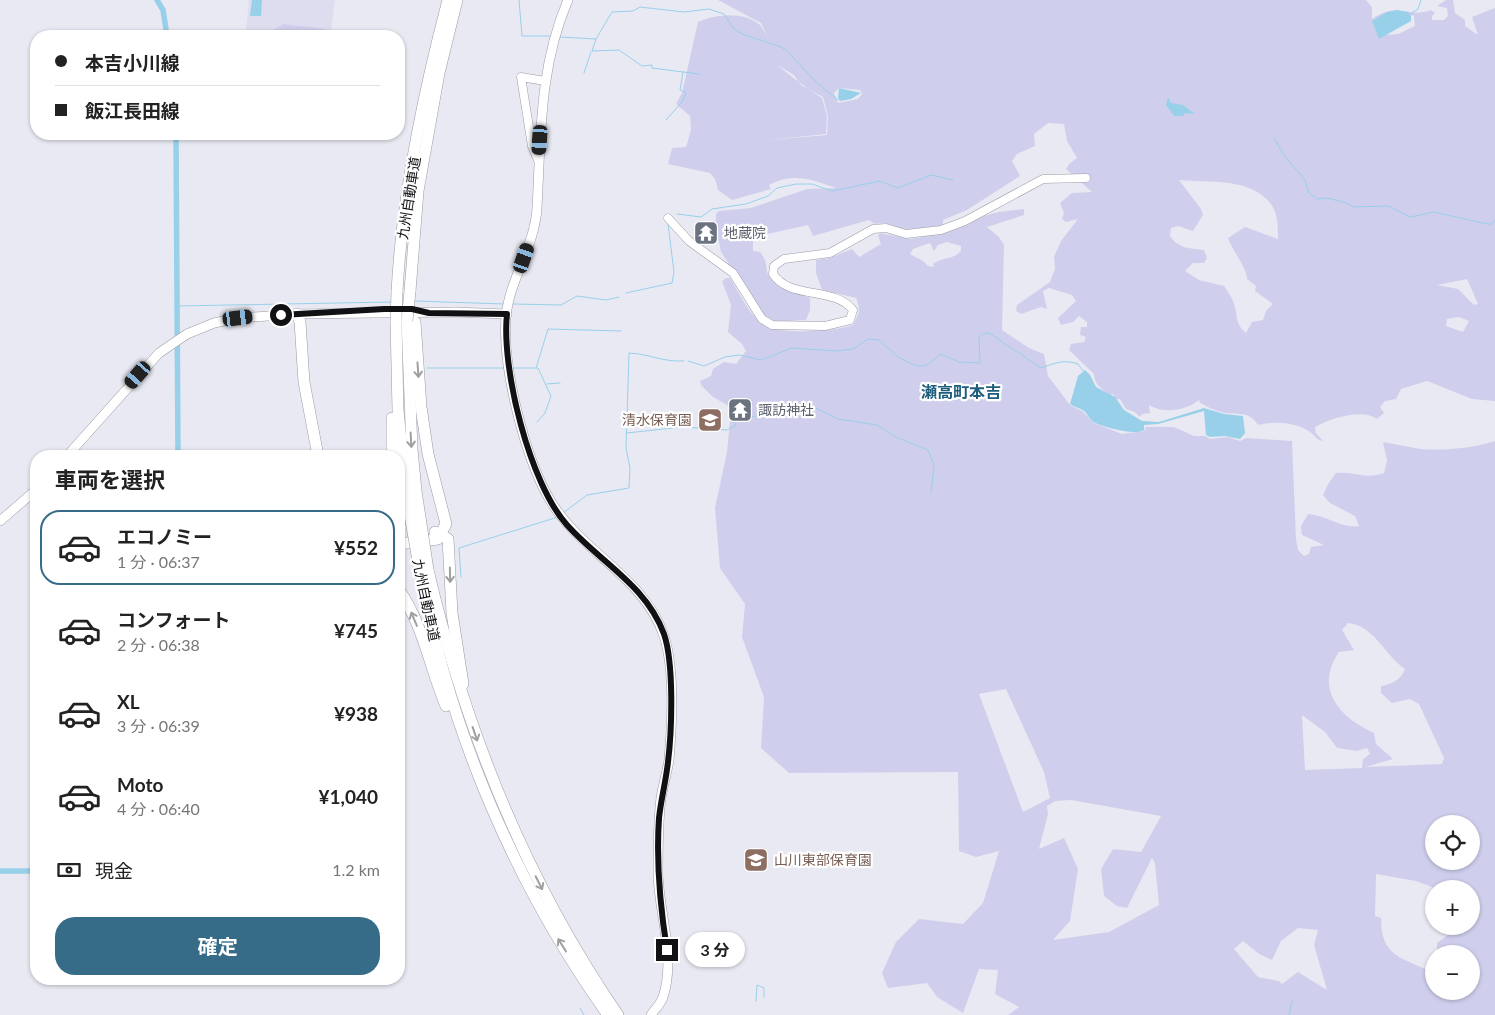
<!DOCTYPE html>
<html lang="ja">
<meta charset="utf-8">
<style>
body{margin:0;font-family:Lato,"Noto Sans JP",sans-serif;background:#f6f6f6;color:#222;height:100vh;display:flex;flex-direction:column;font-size:19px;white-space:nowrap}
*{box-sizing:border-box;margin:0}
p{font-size:16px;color:#767676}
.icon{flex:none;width:28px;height:28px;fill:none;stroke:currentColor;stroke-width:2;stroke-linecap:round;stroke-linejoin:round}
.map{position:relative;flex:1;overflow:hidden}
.drawer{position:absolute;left:30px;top:450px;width:375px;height:535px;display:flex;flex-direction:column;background:#fff;border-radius:20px;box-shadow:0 1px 4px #0004}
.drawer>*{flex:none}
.guide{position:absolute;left:30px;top:30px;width:375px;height:110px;border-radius:20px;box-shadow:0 1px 4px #0004;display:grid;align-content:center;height:110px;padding:0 25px;background:#fff}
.tools{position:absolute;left:1425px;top:815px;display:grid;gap:10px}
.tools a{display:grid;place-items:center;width:55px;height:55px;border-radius:50%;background:#fff;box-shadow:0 1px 4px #0004;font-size:25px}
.end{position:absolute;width:22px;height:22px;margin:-11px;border:6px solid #111114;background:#fff;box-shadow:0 0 0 2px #fff}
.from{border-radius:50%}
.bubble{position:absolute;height:35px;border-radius:18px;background:#fff;box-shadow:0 1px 4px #0004;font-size:16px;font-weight:700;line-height:35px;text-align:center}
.car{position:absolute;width:15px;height:30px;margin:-15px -8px;border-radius:6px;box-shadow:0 0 4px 1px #0007;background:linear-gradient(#222 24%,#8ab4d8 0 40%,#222 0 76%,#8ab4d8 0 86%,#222 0)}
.guide b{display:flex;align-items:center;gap:18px;height:48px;font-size:19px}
.guide b+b{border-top:1px solid #e0e0e0}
.guide i{width:12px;height:12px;background:#222}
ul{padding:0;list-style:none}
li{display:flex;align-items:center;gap:15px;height:75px;margin:0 10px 8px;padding:0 15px;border:2px solid transparent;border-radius:20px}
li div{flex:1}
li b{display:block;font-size:19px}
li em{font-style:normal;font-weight:700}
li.current{border-color:#376c88}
li>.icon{width:45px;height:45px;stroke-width:1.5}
h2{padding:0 25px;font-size:22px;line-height:60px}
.pay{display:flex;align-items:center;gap:12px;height:55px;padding:0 25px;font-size:19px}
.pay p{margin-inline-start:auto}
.cta{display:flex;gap:10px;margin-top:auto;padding:10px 25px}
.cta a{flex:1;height:58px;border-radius:20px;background:#376c88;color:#fff;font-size:20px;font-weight:700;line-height:58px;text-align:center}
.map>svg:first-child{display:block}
.built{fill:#ddddef}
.green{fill:#cfcfed;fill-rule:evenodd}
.water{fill:#98d0ea}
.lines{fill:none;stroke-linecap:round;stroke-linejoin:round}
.stream{stroke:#98d0ea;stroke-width:1}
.canal{stroke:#98d0ea;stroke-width:5.5}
.minor-casing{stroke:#9b9ba4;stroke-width:9}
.major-casing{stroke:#9b9ba4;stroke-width:10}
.highway-casing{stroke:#9b9ba4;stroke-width:12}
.minor{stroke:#fff;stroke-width:8}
.major{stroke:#fff;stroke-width:9}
.highway{stroke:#fff;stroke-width:11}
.highway-bridge-casing{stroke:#9b9ba4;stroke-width:12;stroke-linecap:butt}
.highway-bridge{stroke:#fff;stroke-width:11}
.oneway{stroke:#a0a0a1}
.route{stroke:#111114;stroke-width:6}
.labels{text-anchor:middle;stroke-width:4.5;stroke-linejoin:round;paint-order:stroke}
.street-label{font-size:14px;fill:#111114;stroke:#fff}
.worship-label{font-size:14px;fill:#5b616d;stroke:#fff;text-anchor:start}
.education-label{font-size:14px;fill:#785e54;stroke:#fff;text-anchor:end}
.quarter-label{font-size:16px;font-weight:bold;fill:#1e5e7c;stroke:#fff}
</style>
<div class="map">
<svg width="1495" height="1015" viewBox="0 0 1495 1015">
<rect width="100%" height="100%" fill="#e9e9f3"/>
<path class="built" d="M245 0H335L330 36H269V34L246 30 249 1Z"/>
<g class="green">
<path d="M718 0H1366L1372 7V19C1399 1 1408 19 1431 10L1435 13 1432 16V20H1444L1448 16 1447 8 1437 6 1446 0H1453L1455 13 1465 20V26L1478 35 1472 17 1495 8V401L1472 399 1427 381 1401 389 1396 399 1385 401 1380 407 1384 413 1377 419C1361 408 1331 418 1315 427L1316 433 1323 441C1316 440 1316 436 1310 432 1296 422 1274 421 1258 425 1249 411 1240 415 1226 413 1217 412 1208 407 1200 403L1199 400C1186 411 1163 414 1149 405L1150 413 1142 414 1140 417 1135 412 1126 409 1120 399H1116L1113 394 1110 395C1101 388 1095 386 1094 374L1069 350 1071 344 1084 342 1086 337 1080 335 1081 327H1087V322L1079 316 1073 322 1061 325 1058 318 1076 301 1072 295 1049 288 1043 291 1047 309 1041 307 1021 314 1016 311 1017 305 1050 282 1055 269 1054 257 1061 241 1078 219 1066 222 1062 219 1064 213 1060 203 1072 193 1092 192 1066 169 1069 164 1077 158 1067 141 1064 124 1048 123 1034 134 1035 146 1017 154 1012 161 1020 176 967 210 943 220V225L922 231 905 229 885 223 875 224 869 220 813 236 808 225 763 235 753 242V251L760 252C769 264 764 263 768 274 773 288 797 292 810 298V310L806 320 772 322 763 315 721 252 716 227V214L719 211 751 208 807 189 836 188C811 180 795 172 769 185L771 189 732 200 718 190 715 179 710 173 668 164 672 148 686 147 691 130 690 116 676 104 682 93 698 22C716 14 744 11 760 25 762 27 765 33 767 35L761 23ZM1408 15 1414 16 1415 26 1398 34 1385 35ZM777 65 794 75 801 85 823 97 828 116 827 135 756 141 826 134 827 116 822 98C806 88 792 77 777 65ZM839 88 860 90 862 94 858 99 838 103 834 93ZM1179 180C1209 183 1250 177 1271 204 1278 213 1278 228 1278 239L1245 227 1228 238C1232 250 1247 268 1247 279L1256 286 1255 291 1273 304 1266 311 1263 320 1252 322 1246 333C1235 324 1238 316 1234 304 1232 297 1228 292 1224 286L1199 280 1185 271 1193 263H1204L1207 258 1204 250C1189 248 1179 249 1170 236L1171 228 1178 226 1193 231 1203 215 1201 209ZM1467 279 1478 304 1474 305 1458 289 1437 285ZM1459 317 1469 321 1463 332 1446 326 1447 319Z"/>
<path d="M283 24 325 29 324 36H274V30Z"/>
<path d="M1024 209V215L987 227 999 237 1004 245 1002 330 1029 348 1044 354 1048 376 1070 405 1082 411 1094 423 1122 434 1144 431 1146 427H1174L1194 436H1205L1210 439 1228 437 1240 441 1246 438 1292 441 1296 539 1298 550 1304 556 1309 554 1311 547 1324 545 1302 535 1301 526 1308 514C1326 515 1342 529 1359 526L1355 516 1330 503 1323 495 1328 484 1336 473C1356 471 1365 480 1384 473L1387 461 1383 442C1396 444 1408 447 1421 449 1445 451 1473 448 1495 441V1015H1008L1019 1007 995 994 998 970 979 969 963 1013 937 997 927 983 888 988 882 973 896 942 919 919 963 924 983 903 999 851 976 857 959 851 958 772 789 773 761 748 764 697 742 637 745 604 720 568 715 508 727 452 731 412 727 405 713 397 701 385 700 381 711 376 713 369 724 362 736 364 746 351 742 344 728 332 731 305 722 281 727 278H730C754 319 757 333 808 331 824 330 838 330 853 325 859 315 861 309 856 298L822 290 816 273V260L830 258 852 249 859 257 881 244 878 235 880 233 911 239 951 231 976 218 999 212ZM947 242 961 246V251C953 260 942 257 933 264L934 267 928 266 923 261 910 254 913 249 930 243 934 251 938 245ZM1348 623C1374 625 1385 656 1405 669 1402 679 1391 685 1381 686V693L1392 703 1410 699 1419 704 1444 758 1442 764 1365 767 1393 759 1376 744 1374 733C1339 717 1314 689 1339 652L1354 650 1342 630ZM1006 689 1044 772 1050 798 1023 812 979 694ZM1302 715 1325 732 1337 748 1357 751 1367 748 1370 754 1363 759 1362 768 1305 770ZM1071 800 1161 816 1141 852 1113 849 1101 869 1104 896 1117 906 1127 908 1152 858 1155 863 1159 905 1109 932 1053 940 1070 921 1078 869 1064 838 1039 849 1048 814 1047 806 1055 801ZM1434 824H1471V861H1434ZM1376 874 1416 881 1437 889H1471V926H1454L1451 933 1437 943V954H1471V991H1434V973C1402 957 1381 958 1381 918L1375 916ZM1298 928 1318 930 1314 945 1327 990 1298 972 1282 984 1279 981 1258 977 1234 949 1243 941 1259 954 1272 960 1281 941Z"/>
</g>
<g class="water">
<path d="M252 0H262L261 16H250Z"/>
<path d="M1397 10 1408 12 1411 16V21L1379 39 1372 21 1387 12Z"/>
<path d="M839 88 861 93 851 99 840 101 838 98Z"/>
<path d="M1168 97 1171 103 1183 105 1195 114 1185 113 1183 116H1174L1166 105Z"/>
<path d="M1085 370 1090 375 1096 387 1115 397 1124 410 1142 421 1159 422 1204 408 1224 414 1243 416 1245 433 1240 439 1225 436 1210 437 1206 435 1204 411 1158 424 1144 425V430C1135 436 1105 427 1095 423 1090 420 1088 415 1084 411 1080 408 1074 407 1070 404L1078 376Z"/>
</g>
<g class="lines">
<g class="stream">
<path d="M519 0 522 36H550"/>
<path d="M1410 14 1418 9 1421 0"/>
<path d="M559 37 596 39 612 12 633 11 640 7 684 12 709 9 724 14 734 29 742 34 781 47 787 51 816 82 838 100"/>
<path d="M596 39 592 51 619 50 642 66 652 65V68L699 74"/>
<path d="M584 73 591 52"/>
<path d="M666 120 682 102 686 93 680 90 683 72"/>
<path d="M1274 138 1284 155 1305 180 1309 193 1317 199 1327 198 1347 203 1354 207 1389 206 1410 217 1434 212 1487 224H1492L1495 220"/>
<path d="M677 214 701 217 712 209 746 204 768 196 777 188 796 184H812L832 191 880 181 898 188 931 175 953 180"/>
<path d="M626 293 672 283 674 272 668 224"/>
<path d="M415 301 504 304"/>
<path d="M513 304 561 305 577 296 606 300 619 297"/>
<path d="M177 306 391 302"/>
<path d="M688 361 704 366 725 357 739 355 761 360 792 348 836 351 853 349 868 339 879 340 897 356 911 364 919 366 927 365 941 354 959 362 980 363 979 338 982 334 989 333 1041 368C1055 363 1064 359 1078 364L1083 371"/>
<path d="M427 368H505"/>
<path d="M512 368H538L551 396 545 413 537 422"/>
<path d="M536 368 548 329 621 331"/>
<path d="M547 384 560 383"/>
<path d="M627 433 682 427 727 430 735 426 737 419 756 416 765 408 807 404 838 419 877 425 896 437 928 450 934 465 931 493"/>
<path d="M563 513 587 495 629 488 630 468 626 448 629 353C650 354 661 362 684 361"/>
<path d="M461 577 459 548 558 517"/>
<path d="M756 1001 757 985 764 988V997"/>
<path d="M580 1008 584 1015"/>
<path d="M1289 1015 1292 1001"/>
</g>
<g class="canal">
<path d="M157 0 163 10 167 36"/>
<path d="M176 134 178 456"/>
<path d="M0 871H36"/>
</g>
<defs>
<g id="minor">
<path d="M538 160 532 146 521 77 545 81"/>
<path d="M668 218 689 241 733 273 762 319 772 325 825 326 850 320 853 310C834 286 790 300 773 274L774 266 784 259 830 253 873 229 886 228 906 234 941 230 965 221 1043 179 1086 178"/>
</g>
<g id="major">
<path d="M568 0C539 67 541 136 537 208 535 246 509 280 506 317 502 367 525 458 550 500 581 553 644 576 664 636 675 669 672 725 669 760 667 773 663 785 661 798 658 822 658 848 658 874 659 913 676 959 663 997 661 1004 655 1009 651 1015"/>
<path d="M67 456 159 353 187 334 214 323 238 318 297 314 454 312 507 314"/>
<path d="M0 521 36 490"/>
</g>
<g id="highway">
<path d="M410 291 418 191 439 73 457 0"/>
<path d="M397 292C402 194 423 95 448 0"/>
<path d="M297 314 300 322 304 382 318 456"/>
<path d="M396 321 398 410 406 492"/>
<path d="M407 321 412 449 416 491"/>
<path d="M392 418V456"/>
<path d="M435 532 448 539 452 613 463 684"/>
<path d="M399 544 438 539 446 524 428 454 421 407 415 322"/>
<path d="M428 570C465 729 525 880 618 1015"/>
<path d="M420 572C450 731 514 883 608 1015"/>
<path d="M399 590C423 624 430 668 446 706"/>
</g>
</defs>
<use href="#minor" class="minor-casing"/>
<use href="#major" class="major-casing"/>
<use href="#highway" class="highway-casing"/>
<use href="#minor" class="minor"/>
<use href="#major" class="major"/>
<use href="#highway" class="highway"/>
<defs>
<g id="highway-bridge">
<path d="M396 321 397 292"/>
<path d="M407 321 410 291"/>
<path d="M416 491 428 570"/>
<path d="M406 492 420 572"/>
</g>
</defs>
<use href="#highway-bridge" class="highway-bridge-casing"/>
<use href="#highway-bridge" class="highway-bridge"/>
</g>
<defs><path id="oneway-shaft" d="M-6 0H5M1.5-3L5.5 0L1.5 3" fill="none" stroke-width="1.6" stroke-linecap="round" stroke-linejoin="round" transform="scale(1.25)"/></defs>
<g class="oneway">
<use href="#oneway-shaft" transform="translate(418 370) rotate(86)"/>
<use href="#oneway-shaft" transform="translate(411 440) rotate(87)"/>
<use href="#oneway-shaft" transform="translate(450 575) rotate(89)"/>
<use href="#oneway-shaft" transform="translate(414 619) rotate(-113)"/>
<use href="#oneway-shaft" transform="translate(475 734) rotate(71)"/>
<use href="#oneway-shaft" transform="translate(539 883) rotate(63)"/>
<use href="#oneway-shaft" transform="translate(562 945) rotate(-122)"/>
</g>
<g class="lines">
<path class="route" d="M281 315 384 309H412L429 313 507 314C501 369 530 484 567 525 600 562 646 585 664 634 674 663 672 730 668 762 666 781 661 799 659 818 656 862 660 906 667 950"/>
</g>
<defs>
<symbol id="temple-square" viewBox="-11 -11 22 22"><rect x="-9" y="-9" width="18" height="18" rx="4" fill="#6b7280" stroke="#fff"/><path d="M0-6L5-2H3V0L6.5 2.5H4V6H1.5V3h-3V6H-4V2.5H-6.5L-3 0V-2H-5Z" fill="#fff"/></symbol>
<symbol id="school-square" viewBox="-11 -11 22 22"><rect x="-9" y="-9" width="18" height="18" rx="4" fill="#8d6e63" stroke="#fff"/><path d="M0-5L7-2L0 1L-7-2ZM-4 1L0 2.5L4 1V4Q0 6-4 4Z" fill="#fff"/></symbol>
</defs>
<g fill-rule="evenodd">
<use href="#temple-square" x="692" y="219" width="28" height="28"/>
<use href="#temple-square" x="726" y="396" width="28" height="28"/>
<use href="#school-square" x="696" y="406" width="28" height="28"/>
<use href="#school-square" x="742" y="846" width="28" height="28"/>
</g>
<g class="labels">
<g class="street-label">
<text transform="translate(409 198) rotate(-81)" y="5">九州自動車道</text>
<text transform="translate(426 600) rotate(78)" y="5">九州自動車道</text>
</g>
<g class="worship-label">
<text x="724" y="238">地蔵院</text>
<text x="758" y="415">諏訪神社</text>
</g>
<g class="education-label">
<text x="692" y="425">清水保育園</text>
<text x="774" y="865" text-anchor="start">山川東部保育園</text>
</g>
<g class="quarter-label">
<text x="961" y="398">瀬高町本吉</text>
</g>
</g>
</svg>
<div class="tools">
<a><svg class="icon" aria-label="locate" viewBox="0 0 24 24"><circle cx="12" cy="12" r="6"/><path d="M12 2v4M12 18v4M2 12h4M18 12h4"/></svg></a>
<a>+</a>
<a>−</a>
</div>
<i class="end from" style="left:281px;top:315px"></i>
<i class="end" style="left:667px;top:950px"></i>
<div class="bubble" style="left:685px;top:932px;width:60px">3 分</div>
<i class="car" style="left:540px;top:140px;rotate:184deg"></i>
<i class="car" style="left:524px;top:258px;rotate:19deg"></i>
<i class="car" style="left:238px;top:318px;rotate:83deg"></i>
<i class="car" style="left:138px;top:375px;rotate:221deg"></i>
<div class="guide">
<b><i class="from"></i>本吉小川線</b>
<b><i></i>飯江長田線</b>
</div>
<section class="drawer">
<h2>車両を選択</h2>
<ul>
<li class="current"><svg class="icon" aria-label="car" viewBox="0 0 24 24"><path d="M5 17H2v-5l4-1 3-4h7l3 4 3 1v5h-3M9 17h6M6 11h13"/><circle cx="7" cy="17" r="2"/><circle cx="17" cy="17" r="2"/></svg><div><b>エコノミー</b><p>1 分 · 06:37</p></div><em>¥552</em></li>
<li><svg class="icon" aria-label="car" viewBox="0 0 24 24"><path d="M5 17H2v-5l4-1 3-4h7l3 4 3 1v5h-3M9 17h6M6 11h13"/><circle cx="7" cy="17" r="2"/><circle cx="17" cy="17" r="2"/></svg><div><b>コンフォート</b><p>2 分 · 06:38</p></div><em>¥745</em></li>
<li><svg class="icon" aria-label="car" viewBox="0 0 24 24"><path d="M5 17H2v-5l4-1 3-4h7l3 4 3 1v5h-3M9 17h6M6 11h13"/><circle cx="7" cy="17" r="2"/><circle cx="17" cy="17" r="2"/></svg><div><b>XL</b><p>3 分 · 06:39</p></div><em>¥938</em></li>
<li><svg class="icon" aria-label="car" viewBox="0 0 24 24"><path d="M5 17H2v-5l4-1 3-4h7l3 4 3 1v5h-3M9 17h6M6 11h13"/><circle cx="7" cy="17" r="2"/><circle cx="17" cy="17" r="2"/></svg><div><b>Moto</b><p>4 分 · 06:40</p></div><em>¥1,040</em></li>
</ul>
<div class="pay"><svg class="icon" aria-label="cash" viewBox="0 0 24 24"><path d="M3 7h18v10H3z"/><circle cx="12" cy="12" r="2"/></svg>現金<p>1.2 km</p></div>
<div class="cta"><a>確定</a></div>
</section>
</div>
